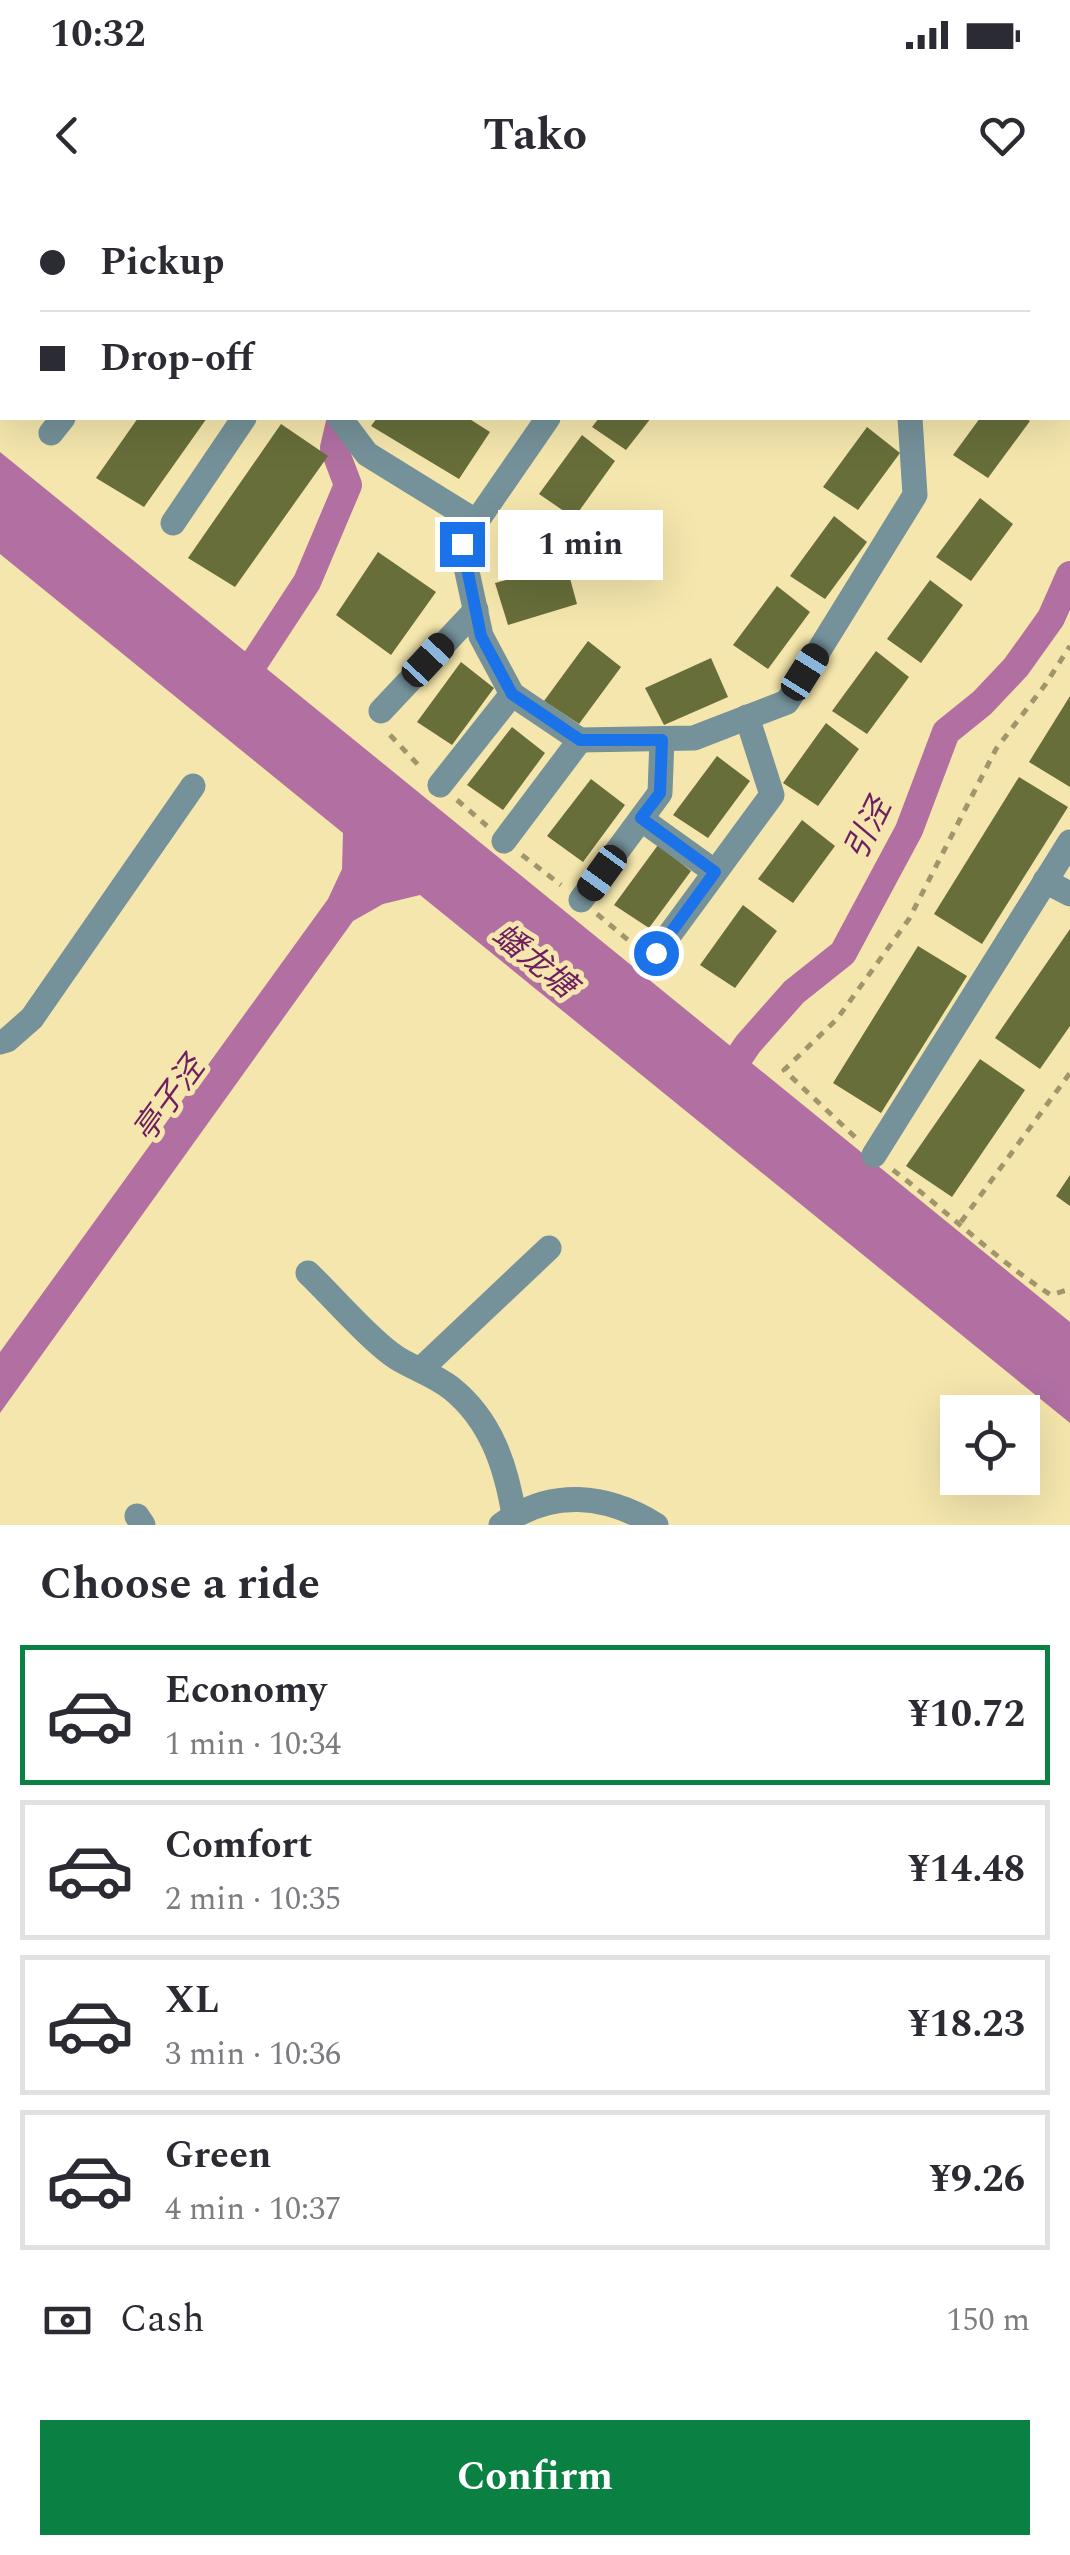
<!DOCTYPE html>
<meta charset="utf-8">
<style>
body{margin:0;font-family:Spectral,"Noto Sans SC",serif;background:#f2f2f3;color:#2b2b33;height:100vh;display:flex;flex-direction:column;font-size:38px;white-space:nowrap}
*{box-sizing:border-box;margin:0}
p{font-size:32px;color:#7c7c81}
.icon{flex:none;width:55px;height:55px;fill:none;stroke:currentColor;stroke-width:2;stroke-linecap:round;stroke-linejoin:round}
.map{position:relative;height:1325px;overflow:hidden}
.drawer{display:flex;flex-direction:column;background:#fff;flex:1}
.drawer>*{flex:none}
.hud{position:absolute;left:0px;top:0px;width:1070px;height:220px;box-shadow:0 10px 40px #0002;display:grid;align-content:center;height:220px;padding:0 40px;background:#fff}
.tools{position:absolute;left:940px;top:1195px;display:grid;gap:20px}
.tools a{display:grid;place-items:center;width:100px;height:100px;border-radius:0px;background:#fff;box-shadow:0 10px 40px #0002;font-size:50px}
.end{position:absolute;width:45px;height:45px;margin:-22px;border:12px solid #1a73e8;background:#fff;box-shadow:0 0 0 5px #fff}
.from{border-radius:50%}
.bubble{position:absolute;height:70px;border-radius:0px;background:#fff;box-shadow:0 10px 40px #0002;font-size:32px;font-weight:700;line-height:70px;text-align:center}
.car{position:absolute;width:30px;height:60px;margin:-30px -15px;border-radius:12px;box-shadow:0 0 8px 2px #0007;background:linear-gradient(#222 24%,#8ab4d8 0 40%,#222 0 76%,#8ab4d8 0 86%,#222 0)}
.hud b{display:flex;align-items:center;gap:35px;height:95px;font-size:38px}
.hud b+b{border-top:2px solid #e1e1e2}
.hud i{width:25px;height:25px;background:#2b2b33}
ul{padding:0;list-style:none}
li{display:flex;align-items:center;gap:30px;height:140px;margin:0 20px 15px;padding:0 20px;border:5px solid #e1e1e2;border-radius:0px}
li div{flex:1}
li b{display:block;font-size:38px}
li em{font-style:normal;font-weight:700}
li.current{border-color:#0b8043}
li>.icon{width:90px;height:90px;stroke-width:1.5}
h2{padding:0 40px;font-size:45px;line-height:120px}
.pay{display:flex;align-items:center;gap:25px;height:110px;padding:0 40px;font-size:38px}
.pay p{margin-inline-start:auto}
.action{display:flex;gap:20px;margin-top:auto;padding:20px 40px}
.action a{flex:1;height:115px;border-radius:0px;background:#0b8043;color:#fff;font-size:40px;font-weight:700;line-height:115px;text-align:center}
.status{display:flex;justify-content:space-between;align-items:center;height:70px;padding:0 50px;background:#fff;direction:ltr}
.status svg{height:28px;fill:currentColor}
header{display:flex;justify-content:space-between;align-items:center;height:130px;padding:0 40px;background:#fff;font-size:45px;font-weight:700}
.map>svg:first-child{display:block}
.water{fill:#b16fa2}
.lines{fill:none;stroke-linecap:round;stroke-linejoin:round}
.canal{stroke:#b16fa2;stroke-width:28}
.building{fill:#676e3a}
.path{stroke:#a0956b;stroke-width:5;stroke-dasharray:8 8;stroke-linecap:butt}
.minor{stroke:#759199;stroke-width:25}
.route{stroke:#1a73e8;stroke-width:12}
.labels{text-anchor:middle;stroke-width:10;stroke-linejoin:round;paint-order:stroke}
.water-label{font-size:32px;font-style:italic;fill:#6e1e60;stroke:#f5e6ad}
</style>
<div class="status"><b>10:32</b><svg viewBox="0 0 49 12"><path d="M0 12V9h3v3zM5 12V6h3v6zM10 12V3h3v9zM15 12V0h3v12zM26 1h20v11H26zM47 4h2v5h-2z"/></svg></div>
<header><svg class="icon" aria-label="back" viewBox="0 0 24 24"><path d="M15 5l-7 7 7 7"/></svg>Tako<svg class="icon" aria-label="heart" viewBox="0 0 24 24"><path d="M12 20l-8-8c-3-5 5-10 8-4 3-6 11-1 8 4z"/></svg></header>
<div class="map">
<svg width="1070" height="1325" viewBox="0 0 1070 1325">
<rect width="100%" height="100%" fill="#f5e6ad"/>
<path class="water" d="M0 252 1070 1122V1223L420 695 383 704 353 721 0 1213V1152L328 699 342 669 343 633 0 354Z"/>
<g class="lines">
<g class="canal">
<path d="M1019 0 1062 2"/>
<path d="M501 2 503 0"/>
<path d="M237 489 307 382 348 285 334 248 341 218"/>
<path d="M720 885 748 844 794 792 843 753 909 630 946 532 982 503 1016 467 1051 418 1070 375"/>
</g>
</g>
<g class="building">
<path d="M138 218H207L144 307 96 278Z"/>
<path d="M377 218H468L490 232 459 279 371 226Z"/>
<path d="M599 218H651L626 250 592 227Z"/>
<path d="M980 218H1025L1030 221 988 278 953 255Z"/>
<path d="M281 224 328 256 235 387 188 358Z"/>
<path d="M867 227 900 253 858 310 823 287Z"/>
<path d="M582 235 615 261 574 318 539 294Z"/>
<path d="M980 298 1013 324 971 381 936 357Z"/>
<path d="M834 316 867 342 825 399 790 376Z"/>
<path d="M378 352 436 392 391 455 336 415Z"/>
<path d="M566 364 577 404 508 425 495 383Z"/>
<path d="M930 380 963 405 921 463 887 439Z"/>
<path d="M777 386 810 412 768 469 733 445Z"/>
<path d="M588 441 621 467 579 524 544 501Z"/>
<path d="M876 451 909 477 867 534 832 511Z"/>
<path d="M711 458 728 497 664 525 645 488Z"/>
<path d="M461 462 494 488 452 545 417 522Z"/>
<path d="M1070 496V587L1029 562Z"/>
<path d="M826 523 859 549 818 606 783 583Z"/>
<path d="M512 527 545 553 503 610 467 585Z"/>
<path d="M717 556 750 581 708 638 673 615Z"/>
<path d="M1019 577 1068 607 982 744 934 714Z"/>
<path d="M591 579 625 605 583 662 547 636Z"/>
<path d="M802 620 835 646 793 703 758 679Z"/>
<path d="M658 645 691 671 649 728 614 705Z"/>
<path d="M743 705 777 731 735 788 700 765Z"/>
<path d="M1070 729V826L1040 869 995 838Z"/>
<path d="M918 746 967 776 881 913 833 883Z"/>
<path d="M980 859 1025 890 952 997 906 966Z"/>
<path d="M1070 975V1006L1056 996Z"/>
</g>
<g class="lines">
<g class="path">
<path d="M373 0 374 2"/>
<path d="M473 2V0"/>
<path d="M864 2 865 0"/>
<path d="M390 535 423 570"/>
<path d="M457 600 487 626"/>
<path d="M522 655 561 685"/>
<path d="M597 714 634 745"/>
<path d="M855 937 784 870 837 819 909 719 996 549 1045 485 1070 446"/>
<path d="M893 970C947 1011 995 1059 1051 1095L1070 1089"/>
<path d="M961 1022 1070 873"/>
</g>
<g class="minor">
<path d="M213 0 214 2"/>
<path d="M70 2 72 0"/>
<path d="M0 102 2 99"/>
<path d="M340 218 367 254 477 322"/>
<path d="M548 218 461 344 481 436 512 494 580 540 694 538 787 502 915 295 910 218"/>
<path d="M51 233 63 218"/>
<path d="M173 323 244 218"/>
<path d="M381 511 476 410"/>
<path d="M440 585 512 494"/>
<path d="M641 619 715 672"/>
<path d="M504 641 580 540"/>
<path d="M1045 681 1070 694"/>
<path d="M581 700 660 593 662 539"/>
<path d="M656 753 772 595 747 517"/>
<path d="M0 842 7 840 32 818 193 586"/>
<path d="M874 955 1070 642"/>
<path d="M308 1073C332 1096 372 1142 397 1158 415 1169 434 1175 451 1188 491 1220 506 1266 514 1315"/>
<path d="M421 1169 549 1048"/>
<path d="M137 1316 143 1325"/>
<path d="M501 1325C551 1288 606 1294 656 1325"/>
</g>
</g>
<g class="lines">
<path class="route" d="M462 344 481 436 512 494 580 540H662L660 593 641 618 715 672 656 753"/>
</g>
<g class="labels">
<g class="water-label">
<text transform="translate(867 629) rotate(-64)" y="11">引泾</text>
<text transform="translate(535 760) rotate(39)" y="11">蟠龙塘</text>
<text transform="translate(168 899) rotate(-54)" y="11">亭子泾</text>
</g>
</g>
</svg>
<div class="tools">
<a><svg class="icon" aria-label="locate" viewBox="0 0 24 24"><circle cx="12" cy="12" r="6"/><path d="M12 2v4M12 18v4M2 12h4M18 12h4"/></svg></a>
</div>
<i class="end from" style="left:656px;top:753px"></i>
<i class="end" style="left:462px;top:344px"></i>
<div class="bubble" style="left:498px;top:310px;width:165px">1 min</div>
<i class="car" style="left:428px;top:460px;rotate:43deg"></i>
<i class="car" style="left:805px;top:472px;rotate:32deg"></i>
<i class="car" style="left:602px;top:673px;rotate:216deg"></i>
<div class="hud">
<b><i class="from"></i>Pickup</b>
<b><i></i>Drop-off</b>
</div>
</div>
<section class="drawer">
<h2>Choose a ride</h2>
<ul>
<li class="current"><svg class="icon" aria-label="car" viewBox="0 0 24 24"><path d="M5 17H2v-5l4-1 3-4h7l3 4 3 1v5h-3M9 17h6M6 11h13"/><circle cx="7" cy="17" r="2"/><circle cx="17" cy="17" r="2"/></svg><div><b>Economy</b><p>1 min · 10:34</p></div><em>¥10.72</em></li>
<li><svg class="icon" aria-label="car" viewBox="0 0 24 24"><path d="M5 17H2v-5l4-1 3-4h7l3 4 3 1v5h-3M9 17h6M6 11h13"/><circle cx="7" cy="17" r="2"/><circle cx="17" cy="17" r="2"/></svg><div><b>Comfort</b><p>2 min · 10:35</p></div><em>¥14.48</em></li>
<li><svg class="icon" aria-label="car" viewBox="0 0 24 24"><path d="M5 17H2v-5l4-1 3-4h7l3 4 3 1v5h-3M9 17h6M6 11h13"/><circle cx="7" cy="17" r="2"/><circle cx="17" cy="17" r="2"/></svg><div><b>XL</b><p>3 min · 10:36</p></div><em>¥18.23</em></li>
<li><svg class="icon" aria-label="car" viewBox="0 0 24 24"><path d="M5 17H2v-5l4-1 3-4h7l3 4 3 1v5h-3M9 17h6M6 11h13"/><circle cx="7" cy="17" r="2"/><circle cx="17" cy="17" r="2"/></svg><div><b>Green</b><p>4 min · 10:37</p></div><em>¥9.26</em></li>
</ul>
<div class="pay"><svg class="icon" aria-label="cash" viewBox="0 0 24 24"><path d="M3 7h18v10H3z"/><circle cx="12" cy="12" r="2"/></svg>Cash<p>150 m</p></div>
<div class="action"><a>Confirm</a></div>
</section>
